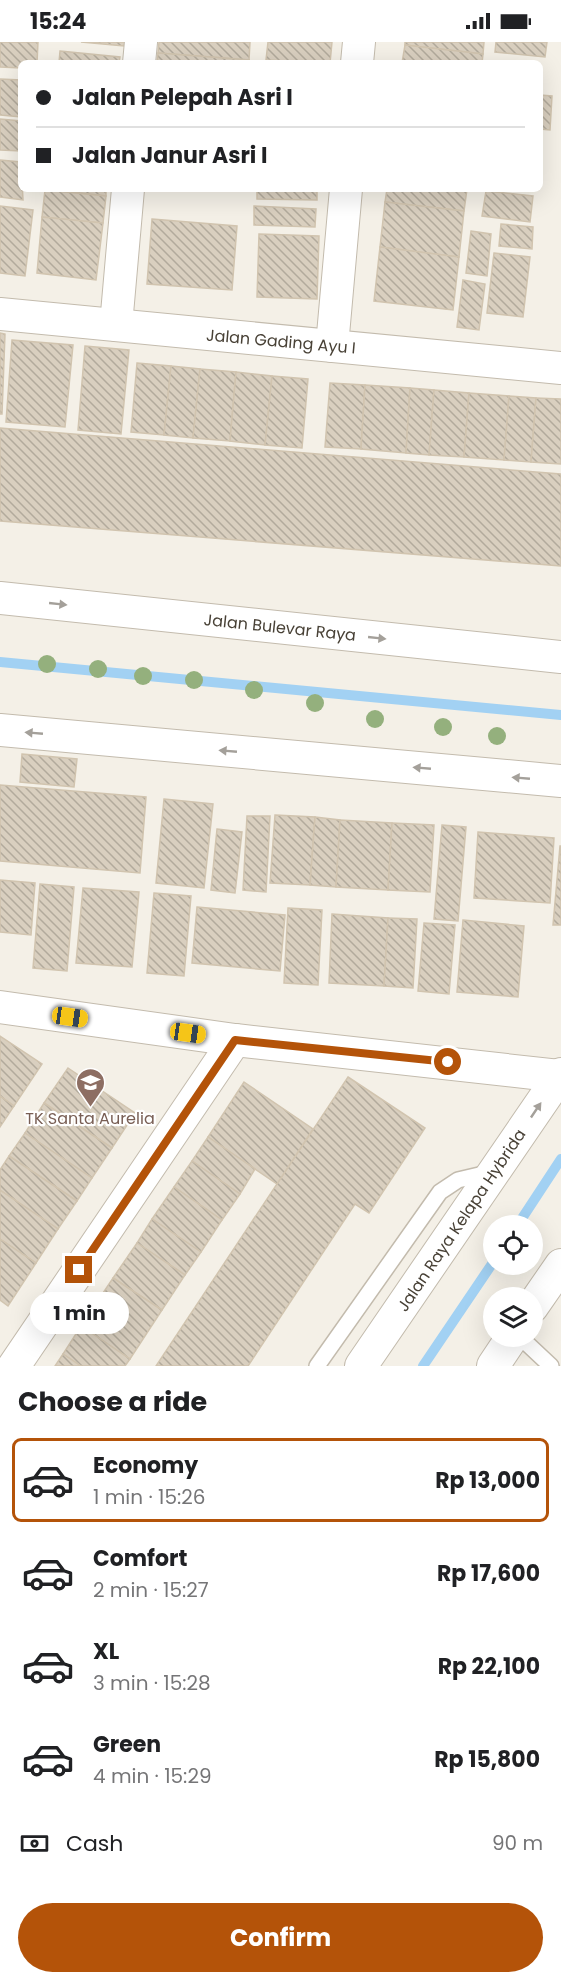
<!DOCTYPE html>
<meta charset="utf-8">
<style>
body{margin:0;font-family:Poppins,sans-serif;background:#f2f2f2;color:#202124;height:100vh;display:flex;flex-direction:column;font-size:22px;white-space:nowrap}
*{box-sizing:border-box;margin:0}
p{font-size:20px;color:#757577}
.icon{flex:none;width:33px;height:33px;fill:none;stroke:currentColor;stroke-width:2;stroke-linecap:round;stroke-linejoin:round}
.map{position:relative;height:1324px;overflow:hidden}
.details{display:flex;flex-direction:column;background:#fff;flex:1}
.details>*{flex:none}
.top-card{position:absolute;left:18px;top:18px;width:525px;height:132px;border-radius:9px;box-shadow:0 6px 24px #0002;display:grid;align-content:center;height:132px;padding:0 18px;background:#fff}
.tools{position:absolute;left:483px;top:1173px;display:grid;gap:12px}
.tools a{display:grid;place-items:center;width:60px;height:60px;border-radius:50%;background:#fff;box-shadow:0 6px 24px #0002;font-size:30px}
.end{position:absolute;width:27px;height:27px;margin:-14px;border:8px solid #b45309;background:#fff;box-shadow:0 0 0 3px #fff}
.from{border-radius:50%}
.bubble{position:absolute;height:42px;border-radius:21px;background:#fff;box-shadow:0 6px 24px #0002;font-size:20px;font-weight:700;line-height:42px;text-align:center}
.car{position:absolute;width:18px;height:36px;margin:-18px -9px;border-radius:8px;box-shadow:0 0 4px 2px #0007;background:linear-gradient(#f5c518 24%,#345 0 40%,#f5c518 0 76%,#345 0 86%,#f5c518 0)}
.top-card b{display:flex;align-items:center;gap:21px;height:57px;font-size:22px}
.top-card b+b{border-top:2px solid #e0e0e0}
.top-card i{width:15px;height:15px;background:#202124}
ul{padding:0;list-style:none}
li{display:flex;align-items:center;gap:18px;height:84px;margin:0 12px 9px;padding:0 6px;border:3px solid transparent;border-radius:9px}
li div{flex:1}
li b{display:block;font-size:22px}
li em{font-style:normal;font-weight:700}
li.on{border-color:#b45309}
li>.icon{width:54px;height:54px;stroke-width:1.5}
h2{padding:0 18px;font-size:27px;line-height:72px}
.pay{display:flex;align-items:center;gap:15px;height:66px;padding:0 18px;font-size:22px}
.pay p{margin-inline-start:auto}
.action{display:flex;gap:12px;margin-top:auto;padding:12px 18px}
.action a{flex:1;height:69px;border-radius:36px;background:#b45309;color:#fff;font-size:24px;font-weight:700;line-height:69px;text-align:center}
.status{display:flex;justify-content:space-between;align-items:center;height:42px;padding:0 30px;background:#fff;direction:ltr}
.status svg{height:16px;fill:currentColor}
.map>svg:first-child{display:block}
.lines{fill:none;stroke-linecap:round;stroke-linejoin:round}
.stream{stroke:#a2d1f3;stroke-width:10}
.building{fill:url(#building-back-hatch);stroke:#d1c4af;stroke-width:1.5}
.service-casing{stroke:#c3bbad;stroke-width:18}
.minor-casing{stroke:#c3bbad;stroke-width:34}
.service{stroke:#fff;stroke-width:15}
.minor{stroke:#fff;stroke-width:32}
.tree{fill:#94b07d}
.oneway{fill:#a4a09a}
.route{stroke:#b45309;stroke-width:8}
.labels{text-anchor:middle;stroke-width:4.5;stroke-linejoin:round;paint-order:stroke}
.street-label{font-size:16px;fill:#484136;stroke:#fff}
.education-label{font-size:16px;fill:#785e54;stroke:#fff}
</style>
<div class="status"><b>15:24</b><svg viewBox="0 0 49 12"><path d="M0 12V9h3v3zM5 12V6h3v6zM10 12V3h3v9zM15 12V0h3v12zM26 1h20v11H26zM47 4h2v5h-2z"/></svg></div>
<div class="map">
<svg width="561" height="1324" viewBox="0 0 561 1324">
<defs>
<pattern id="building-back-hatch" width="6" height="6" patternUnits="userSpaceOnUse" patternTransform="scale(1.5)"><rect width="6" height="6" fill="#d9cfbf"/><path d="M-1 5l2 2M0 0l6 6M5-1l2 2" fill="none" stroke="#b2aa9c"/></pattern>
</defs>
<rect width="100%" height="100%" fill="#f4f0e7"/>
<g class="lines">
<g class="stream">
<path d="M0 620 561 673"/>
<path d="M517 1184 561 1117"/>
<path d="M423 1324 494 1219"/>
</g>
</g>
<g class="building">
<path d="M0 0H38L37 21H21V26L0 25Z"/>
<path d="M81 0H125L124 4Z"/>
<path d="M159 0H250L249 18 158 11Z"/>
<path d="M268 0H332L330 21 266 18Z"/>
<path d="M405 0H484L483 12 405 3Z"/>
<path d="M496 0H547L545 15 495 10Z"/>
<path d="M405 3 483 12 482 21H402Z"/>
<path d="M60 9 120 15 119 21H59Z"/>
<path d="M158 11 249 18 248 21H157Z"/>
<path d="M0 37 21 38V75L0 73Z"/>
<path d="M540 53 552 54 550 88 540 87Z"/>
<path d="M0 77 21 79V109L0 108Z"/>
<path d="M0 118 21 120 23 158 0 155Z"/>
<path d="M45 147H106V154Z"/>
<path d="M257 147H317V158L257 157Z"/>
<path d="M387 147H467L464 169 385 160Z"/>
<path d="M45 148 106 154 103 181 42 175Z"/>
<path d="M486 149 533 154 530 180 482 174Z"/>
<path d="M385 160 464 169 459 215 380 205Z"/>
<path d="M0 164 33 168 25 234 0 231Z"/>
<path d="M254 164 316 167 315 185 254 183Z"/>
<path d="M42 175 103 181 96 238 37 231Z"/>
<path d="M152 177 237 184 232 248 147 242Z"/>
<path d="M501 182 533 185 532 207 499 204Z"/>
<path d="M471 189 491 192 487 234 466 231Z"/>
<path d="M259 192 319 194 317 257 257 255Z"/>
<path d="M380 205 459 215 453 268 374 259Z"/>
<path d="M494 211 530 215 523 275 487 271Z"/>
<path d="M463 238 485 242 479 288 457 285Z"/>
<path d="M0 291 5 292 2 372H0Z"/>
<path d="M12 298 73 303 65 385 6 380Z"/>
<path d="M85 304 129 308 121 392 78 388Z"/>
<path d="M137 321 171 324 164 393 131 390Z"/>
<path d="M171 324 200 327 193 396 164 393Z"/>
<path d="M200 327 236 330 230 399 193 396Z"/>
<path d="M236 330 272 334 265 403 230 399Z"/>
<path d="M272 334 308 337 302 406 265 403Z"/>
<path d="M330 341 365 343 361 407 325 405Z"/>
<path d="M365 343 410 346 406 411 361 407Z"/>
<path d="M410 346 434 348 429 413 406 411Z"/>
<path d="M434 348 469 351 464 415 429 413Z"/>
<path d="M469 351 509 354 504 418 464 415Z"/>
<path d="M509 354 536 356 531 420 504 418Z"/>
<path d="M536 356 561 357V422L531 420Z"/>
<path d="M0 386 561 432V524L0 479Z"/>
<path d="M22 712 77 717 74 745 20 740Z"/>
<path d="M0 743 146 755 140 831 0 819Z"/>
<path d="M164 757 213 762 204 846 156 841Z"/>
<path d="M275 773 315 775 310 843 270 841Z"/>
<path d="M247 774H270L266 850 243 848Z"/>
<path d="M315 775 340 778 336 845 310 843Z"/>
<path d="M340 778 392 781 388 848 336 845Z"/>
<path d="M392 781 434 783 430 850 388 848Z"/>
<path d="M442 783 466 785 458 879 434 877Z"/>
<path d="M217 787 242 790 235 851 211 848Z"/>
<path d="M478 790 554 796 550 861 474 856Z"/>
<path d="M560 804H561V883H553Z"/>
<path d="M0 838 35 841 31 893 0 890Z"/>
<path d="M40 842 74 845 67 929 33 926Z"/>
<path d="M83 846 139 850 132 925 76 921Z"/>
<path d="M154 851 191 854 184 934 147 931Z"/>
<path d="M197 865 285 873 280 929 192 921Z"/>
<path d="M288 866 322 868 318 943 284 941Z"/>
<path d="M332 872 388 876 384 944 329 941Z"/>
<path d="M388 876 417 877 413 946 384 944Z"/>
<path d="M463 878 524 884 518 955 457 950Z"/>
<path d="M424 881 455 883 449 952 418 949Z"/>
<path d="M0 994 42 1022 14 1064 0 1054Z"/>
<path d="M68 1026 135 1071 112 1106 44 1061Z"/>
<path d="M348 1035 425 1086 369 1171 355 1162 248 1324H156Z"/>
<path d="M244 1040 313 1087 277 1142 208 1095Z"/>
<path d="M0 1054 14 1064 0 1085Z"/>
<path d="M44 1061 112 1106 92 1136 25 1091Z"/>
<path d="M25 1091 92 1136 77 1159 9 1114Z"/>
<path d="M208 1095 255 1127 240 1152 192 1119Z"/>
<path d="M9 1114 77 1159 58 1187 0 1148V1128Z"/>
<path d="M192 1119 240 1152 222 1178 174 1145Z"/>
<path d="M174 1145 222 1178 201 1210 152 1177Z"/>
<path d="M0 1148 58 1187 36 1221 0 1197Z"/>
<path d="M152 1177 201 1210 185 1233 137 1201Z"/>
<path d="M0 1197 36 1221 8 1264 0 1258Z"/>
<path d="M137 1201 185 1233 162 1268 113 1236Z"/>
<path d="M113 1236 162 1268 130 1317 81 1284Z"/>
<path d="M81 1284 130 1317 125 1324H81L63 1312Z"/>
<path d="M63 1312 81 1324H55Z"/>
</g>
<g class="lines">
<defs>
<g id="service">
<path d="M519 1294 551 1324"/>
<path d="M317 1324 440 1150 458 1138 492 1130"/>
</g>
<g id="minor">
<path d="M139 21 141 0"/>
<path d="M357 21 359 0"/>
<path d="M0 272 561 326"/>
<path d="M116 283 128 147"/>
<path d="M332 304 346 147"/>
<path d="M0 556 561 615"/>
<path d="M0 688 561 739"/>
<path d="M0 965 235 998 560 1034"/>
<path d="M532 1265 561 1223"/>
<path d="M14 1324 235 998"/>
<path d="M361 1324 561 1032"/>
<path d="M493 1324 513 1294"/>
</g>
</defs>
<use href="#service" class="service-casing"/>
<use href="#minor" class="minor-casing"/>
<use href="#service" class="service"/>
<use href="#minor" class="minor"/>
</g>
<g class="tree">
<circle cx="47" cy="622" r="9"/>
<circle cx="98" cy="627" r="9"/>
<circle cx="143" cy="634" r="9"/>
<circle cx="194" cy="638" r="9"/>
<circle cx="254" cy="648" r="9"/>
<circle cx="315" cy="661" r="9"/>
<circle cx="375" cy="677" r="9"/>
<circle cx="443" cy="685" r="9"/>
<circle cx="497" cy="694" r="9"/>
</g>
<defs><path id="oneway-solid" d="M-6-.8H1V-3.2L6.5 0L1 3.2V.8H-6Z" transform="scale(1.5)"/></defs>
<g class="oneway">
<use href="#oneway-solid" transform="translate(58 562) rotate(6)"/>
<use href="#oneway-solid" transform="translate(377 596) rotate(6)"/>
<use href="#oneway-solid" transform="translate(34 691) rotate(-175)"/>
<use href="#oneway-solid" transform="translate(228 709) rotate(-175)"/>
<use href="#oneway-solid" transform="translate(422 726) rotate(-175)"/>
<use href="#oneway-solid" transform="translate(521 736) rotate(-175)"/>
<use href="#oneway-solid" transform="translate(536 1068) rotate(-56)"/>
</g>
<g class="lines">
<path class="route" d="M79 1228 235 998 448 1020"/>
</g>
<defs>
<symbol id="school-pin" viewBox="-11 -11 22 30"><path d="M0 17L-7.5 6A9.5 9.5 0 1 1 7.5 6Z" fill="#8d6e63" stroke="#fff"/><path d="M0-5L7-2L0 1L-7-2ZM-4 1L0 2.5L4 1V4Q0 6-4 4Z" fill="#fff"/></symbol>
</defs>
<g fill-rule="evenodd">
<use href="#school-pin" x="74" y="1024" width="33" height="45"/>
</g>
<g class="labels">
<g class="street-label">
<text transform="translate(281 299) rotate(5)" y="6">Jalan Gading Ayu I</text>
<text transform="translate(280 585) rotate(6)" y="6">Jalan Bulevar Raya</text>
<text transform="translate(461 1178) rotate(-56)" y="6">Jalan Raya Kelapa Hybrida</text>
</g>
<g class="education-label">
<text x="90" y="1082">TK Santa Aurelia</text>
</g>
</g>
</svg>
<div class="tools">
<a><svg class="icon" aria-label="locate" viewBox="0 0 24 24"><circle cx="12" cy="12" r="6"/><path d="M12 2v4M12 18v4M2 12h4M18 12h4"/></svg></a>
<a><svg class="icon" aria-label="layers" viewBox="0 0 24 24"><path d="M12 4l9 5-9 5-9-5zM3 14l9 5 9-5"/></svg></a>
</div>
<i class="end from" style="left:448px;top:1020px"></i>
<i class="end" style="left:79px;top:1228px"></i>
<div class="bubble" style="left:30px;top:1250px;width:99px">1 min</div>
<i class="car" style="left:70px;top:975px;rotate:98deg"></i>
<i class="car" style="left:188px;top:991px;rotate:98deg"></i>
<div class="top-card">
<b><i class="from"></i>Jalan Pelepah Asri I</b>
<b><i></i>Jalan Janur Asri I</b>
</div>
</div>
<section class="details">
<h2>Choose a ride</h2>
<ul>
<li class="on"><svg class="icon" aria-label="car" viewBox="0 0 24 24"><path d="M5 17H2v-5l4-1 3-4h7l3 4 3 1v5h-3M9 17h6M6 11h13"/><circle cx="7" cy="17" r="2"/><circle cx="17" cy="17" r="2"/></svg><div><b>Economy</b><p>1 min · 15:26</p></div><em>Rp 13,000</em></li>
<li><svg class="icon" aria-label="car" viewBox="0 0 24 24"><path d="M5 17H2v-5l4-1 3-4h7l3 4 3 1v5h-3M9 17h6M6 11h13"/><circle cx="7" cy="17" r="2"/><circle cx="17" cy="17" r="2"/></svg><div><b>Comfort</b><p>2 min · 15:27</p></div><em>Rp 17,600</em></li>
<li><svg class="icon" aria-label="car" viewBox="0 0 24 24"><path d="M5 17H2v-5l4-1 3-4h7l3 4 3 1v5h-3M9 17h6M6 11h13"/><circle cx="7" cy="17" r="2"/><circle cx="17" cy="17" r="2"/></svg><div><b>XL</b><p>3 min · 15:28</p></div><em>Rp 22,100</em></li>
<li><svg class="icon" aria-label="car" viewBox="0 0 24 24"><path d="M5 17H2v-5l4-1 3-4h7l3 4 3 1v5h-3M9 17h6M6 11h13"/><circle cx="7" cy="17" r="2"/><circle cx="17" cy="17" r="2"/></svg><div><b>Green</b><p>4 min · 15:29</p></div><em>Rp 15,800</em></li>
</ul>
<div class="pay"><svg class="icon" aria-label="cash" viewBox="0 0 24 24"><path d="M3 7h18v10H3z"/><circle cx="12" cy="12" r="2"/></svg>Cash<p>90 m</p></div>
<div class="action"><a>Confirm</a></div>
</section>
